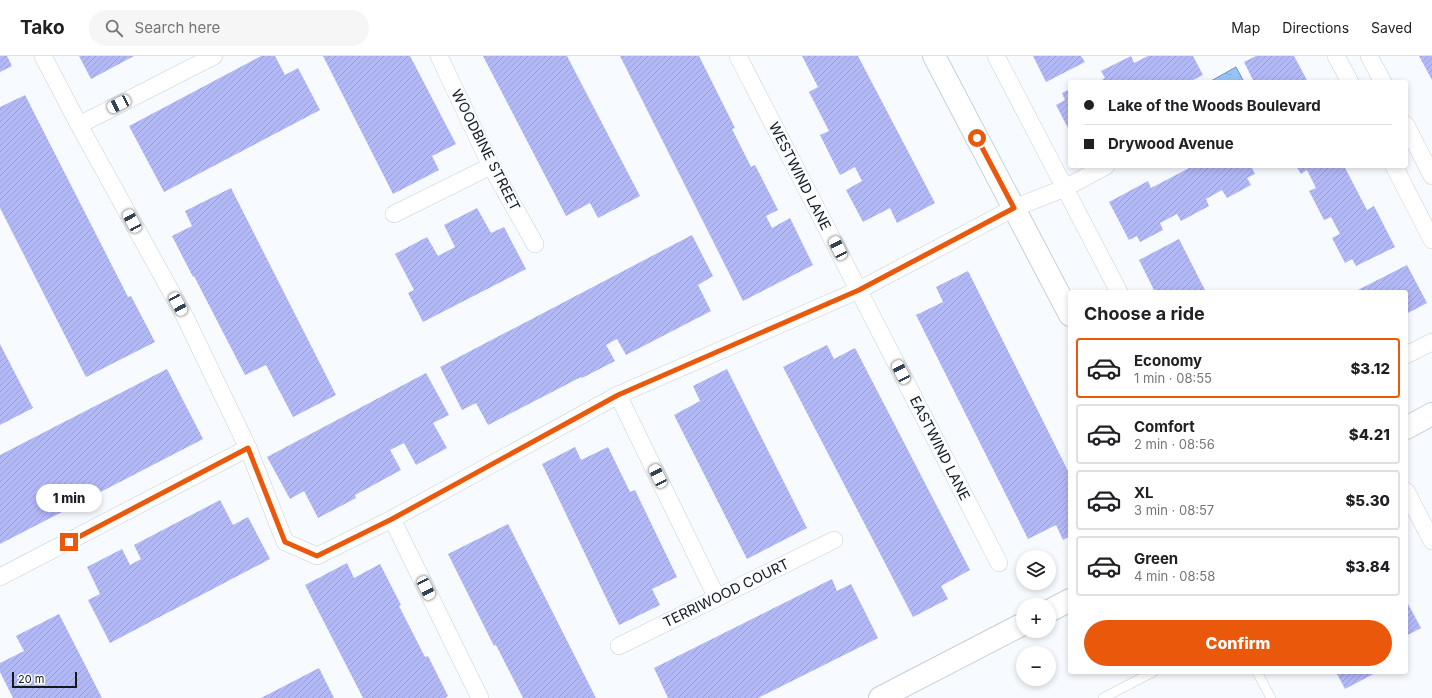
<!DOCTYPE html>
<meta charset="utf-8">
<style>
body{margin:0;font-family:Inter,sans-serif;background:#f6f6f6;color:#202124;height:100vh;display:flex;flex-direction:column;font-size:15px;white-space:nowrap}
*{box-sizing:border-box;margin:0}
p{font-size:13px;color:#757577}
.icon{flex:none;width:22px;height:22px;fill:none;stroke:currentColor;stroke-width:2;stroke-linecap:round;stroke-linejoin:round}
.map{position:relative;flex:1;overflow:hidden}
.drawer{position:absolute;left:1068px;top:234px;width:340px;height:384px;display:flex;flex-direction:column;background:#fff;border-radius:4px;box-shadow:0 2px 6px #0003}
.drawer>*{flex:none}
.guide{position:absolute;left:1068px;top:24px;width:340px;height:88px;border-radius:4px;box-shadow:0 2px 6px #0003;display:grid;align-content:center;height:88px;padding:0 16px;background:#fff}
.tools{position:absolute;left:1016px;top:494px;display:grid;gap:8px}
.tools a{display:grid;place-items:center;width:40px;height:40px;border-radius:50%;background:#fff;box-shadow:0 2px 6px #0003;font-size:20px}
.scale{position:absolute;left:12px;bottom:10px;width:65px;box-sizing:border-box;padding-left:4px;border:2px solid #171a1d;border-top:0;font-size:11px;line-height:14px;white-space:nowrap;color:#171a1d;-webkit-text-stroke:3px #f7fbff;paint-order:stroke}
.end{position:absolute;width:18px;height:18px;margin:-9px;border:5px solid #ea580c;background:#fff;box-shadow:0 0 0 2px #fff}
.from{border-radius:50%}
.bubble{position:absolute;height:28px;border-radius:14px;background:#fff;box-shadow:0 2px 6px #0003;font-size:13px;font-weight:800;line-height:28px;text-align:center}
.car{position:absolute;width:12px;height:24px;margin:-12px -6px;border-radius:5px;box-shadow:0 0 3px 1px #0007;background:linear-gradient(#fff 24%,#345 0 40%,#fff 0 76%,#345 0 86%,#fff 0)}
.guide b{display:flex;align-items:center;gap:14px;height:38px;font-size:15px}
.guide b+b{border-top:1px solid #e0e0e0}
.guide i{width:10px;height:10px;background:#202124}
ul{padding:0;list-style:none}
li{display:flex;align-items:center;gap:12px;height:60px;margin:0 8px 6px;padding:0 8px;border:2px solid #e0e0e0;border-radius:4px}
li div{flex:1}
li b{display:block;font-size:15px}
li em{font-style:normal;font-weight:800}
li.on{border-color:#ea580c}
li>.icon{width:36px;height:36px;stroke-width:1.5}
h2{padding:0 16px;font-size:18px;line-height:48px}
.action{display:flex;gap:8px;margin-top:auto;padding:8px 16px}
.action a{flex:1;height:46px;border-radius:24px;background:#ea580c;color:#fff;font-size:16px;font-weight:800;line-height:46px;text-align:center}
header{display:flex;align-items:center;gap:24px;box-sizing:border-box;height:56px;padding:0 20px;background:#fff;border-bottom:1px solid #e0e0e0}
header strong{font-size:19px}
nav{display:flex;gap:22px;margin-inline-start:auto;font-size:14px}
.search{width:280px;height:36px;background:#f6f6f6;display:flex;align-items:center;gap:10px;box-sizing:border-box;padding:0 14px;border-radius:22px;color:#757577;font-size:15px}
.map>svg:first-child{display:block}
.water{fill:url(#water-ripples);stroke:#7190b6}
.building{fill:url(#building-hatch)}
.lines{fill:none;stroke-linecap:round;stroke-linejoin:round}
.lane-casing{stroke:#c5d0d8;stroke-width:10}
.street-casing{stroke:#c5d0d8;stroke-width:18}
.secondary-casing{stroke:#c5d0d8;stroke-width:24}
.lane{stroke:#fff;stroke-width:9}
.street{stroke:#fff;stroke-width:17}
.secondary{stroke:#fff;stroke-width:22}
.route{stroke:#ea580c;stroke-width:5}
.labels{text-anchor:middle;stroke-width:3;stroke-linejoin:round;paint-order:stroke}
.street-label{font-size:14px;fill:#171a1d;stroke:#f7fbff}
</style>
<header>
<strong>Tako</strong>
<div class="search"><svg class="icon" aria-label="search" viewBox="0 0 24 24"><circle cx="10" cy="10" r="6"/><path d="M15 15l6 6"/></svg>Search here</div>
<nav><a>Map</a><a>Directions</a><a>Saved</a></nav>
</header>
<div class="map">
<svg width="1432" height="642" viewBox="0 0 1432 642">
<defs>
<pattern id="water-ripples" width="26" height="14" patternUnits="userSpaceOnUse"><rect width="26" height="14" fill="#98c3f8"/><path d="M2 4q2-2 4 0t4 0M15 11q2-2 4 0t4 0" fill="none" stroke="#82a7d4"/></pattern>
<pattern id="building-hatch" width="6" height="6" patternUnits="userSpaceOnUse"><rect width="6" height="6" fill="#b3b8f7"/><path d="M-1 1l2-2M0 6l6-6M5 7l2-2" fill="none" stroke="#999ed3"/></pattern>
</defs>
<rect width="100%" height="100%" fill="#f7fbff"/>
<path class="water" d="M1236 11 1244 26H1211V25Z"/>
<g class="building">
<path d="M0 0H7L12 10 0 16Z"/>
<path d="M79 0H134L91 23Z"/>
<path d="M261 0H275L285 19 298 12 320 54 164 136 129 70Z"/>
<path d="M323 0H410L456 88 432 100 439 114 393 138Z"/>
<path d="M483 0H567L640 140 598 162 590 147 566 160Z"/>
<path d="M620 0H699L735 72 732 73 751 111 755 109 778 154 766 160 772 172 790 162 813 209 743 245Z"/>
<path d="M802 0H858L935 147 897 167 890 152 863 166 846 134 862 125 855 111 840 119 820 79 829 75 809 36 818 31Z"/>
<path d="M1033 0H1081L1085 6 1046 26Z"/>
<path d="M1131 0 1134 7 1148 0H1193L1203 19 1189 26H1098L1105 22 1101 15Z"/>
<path d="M1256 0H1294L1308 26H1254L1244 6Z"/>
<path d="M1419 0H1432V24Z"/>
<path d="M1070 33V76L1056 49 1065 44 1062 37Z"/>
<path d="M25 39 128 241 131 240 155 286 86 321 0 152V51Z"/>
<path d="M1193 110H1251L1255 118 1247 122 1251 129 1227 142 1222 134 1206 143 1209 150 1181 165 1177 158 1160 167 1163 174 1140 186 1137 180 1129 184 1109 146 1148 125 1151 132Z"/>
<path d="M1296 110H1344L1367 154 1374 150 1395 191 1356 210 1352 203 1345 207 1332 182 1340 178 1331 161 1324 164 1309 135 1316 132 1307 114 1301 118Z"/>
<path d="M231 132 336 339 293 361 266 309 245 319 194 220 193 221 172 180 192 170 185 155Z"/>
<path d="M477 152 491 177 504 171 526 213 423 266 408 237 414 234 395 198 427 181 438 200 455 191 444 169Z"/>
<path d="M692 179 713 220 698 229 711 255 626 299 617 283 606 289 615 305 582 322 581 321 488 369 476 347 462 354 440 311Z"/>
<path d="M1179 183 1206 236H1155L1139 204Z"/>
<path d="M1407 209 1427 247 1406 258V236H1354Z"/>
<path d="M968 215 1070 419V480L1063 484 1056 469 1028 483 916 259 943 246 936 231Z"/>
<path d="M0 288 33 352 0 369Z"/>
<path d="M827 289 834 303 855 292 970 514 941 530 948 543 913 561 783 311Z"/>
<path d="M167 313 203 383 0 488V399Z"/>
<path d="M727 313 807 472 747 503 674 359 700 345 693 330Z"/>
<path d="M426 317 449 359 433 367 447 392 416 409 404 387 390 394 401 414 355 439 356 442 318 462 304 435 290 443 267 401Z"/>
<path d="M575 391 581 404 608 391 630 436 635 434 677 521 652 533 660 549 619 569 542 408Z"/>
<path d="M220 444 233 469 248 461 270 503 110 587 88 544 100 538 87 511 122 493 130 509 141 503 134 489Z"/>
<path d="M508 468 596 642H523L496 589 494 590 448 498Z"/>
<path d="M347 507 354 522 380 508 401 549 399 550 425 601 428 600 448 640 445 642H363L305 529Z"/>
<path d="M832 523 837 535 851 528 878 582 758 642H668L654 612Z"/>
<path d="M1406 544 1421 572 1406 580Z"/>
<path d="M59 558 102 642H13L0 616V607L24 595 16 580Z"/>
<path d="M319 612 334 642H261Z"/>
<path d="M1336 616H1377L1345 633Z"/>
</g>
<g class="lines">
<defs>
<g id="lane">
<path d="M1257 616 1271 642"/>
<path d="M1103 642 1153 616"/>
</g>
<g id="street">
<path d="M43 0 79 69 185 261 248 392 285 486 317 500 392 463 618 339 859 234 1014 152 1065 132 1106 110"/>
<path d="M439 0 491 110 535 188"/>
<path d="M738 0 999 507"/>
<path d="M996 0 1119 236"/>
<path d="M1336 0 1350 26"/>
<path d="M1369 0 1383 26"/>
<path d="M79 69 214 0"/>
<path d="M1406 69 1432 120"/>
<path d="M1394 110 1432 184"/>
<path d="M394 158 491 110"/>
<path d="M1406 299 1432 286"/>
<path d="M618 339 717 542"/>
<path d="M1406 435 1432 485"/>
<path d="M392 463 480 642"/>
<path d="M0 521 248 392"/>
<path d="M619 590 834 484"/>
</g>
<g id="secondary">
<path d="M934 0 1070 259"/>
<path d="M1406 372 1432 358"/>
<path d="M1049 555 1070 544"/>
<path d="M880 642 1023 568"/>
</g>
</defs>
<use href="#lane" class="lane-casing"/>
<use href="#street" class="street-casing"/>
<use href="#secondary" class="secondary-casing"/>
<use href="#lane" class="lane"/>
<use href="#street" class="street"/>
<use href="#secondary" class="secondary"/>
</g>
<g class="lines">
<path class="route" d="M69 486 248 392 285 486 317 500 392 463 618 339 859 234 1014 152 977 82"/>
</g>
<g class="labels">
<g class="street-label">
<text transform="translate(486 94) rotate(63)" y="5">WOODBINE STREET</text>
<text transform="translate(800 120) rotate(63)" y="5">WESTWIND LANE</text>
<text transform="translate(940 392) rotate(63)" y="5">EASTWIND LANE</text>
<text transform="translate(726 537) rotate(-26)" y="5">TERRIWOOD COURT</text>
</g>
</g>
</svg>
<div class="tools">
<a><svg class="icon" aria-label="layers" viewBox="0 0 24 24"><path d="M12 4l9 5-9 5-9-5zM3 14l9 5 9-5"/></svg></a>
<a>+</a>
<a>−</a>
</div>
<div class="scale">20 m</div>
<i class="end from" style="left:977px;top:82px"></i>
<i class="end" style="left:69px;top:486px"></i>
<div class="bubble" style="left:36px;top:428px;width:66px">1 min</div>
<i class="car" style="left:119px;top:48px;rotate:243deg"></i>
<i class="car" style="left:132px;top:165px;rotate:331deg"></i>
<i class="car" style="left:838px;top:192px;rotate:333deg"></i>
<i class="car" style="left:178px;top:248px;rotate:151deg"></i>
<i class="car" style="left:901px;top:316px;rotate:333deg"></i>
<i class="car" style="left:658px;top:420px;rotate:334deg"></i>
<i class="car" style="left:426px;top:532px;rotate:154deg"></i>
<div class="guide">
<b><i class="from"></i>Lake of the Woods Boulevard</b>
<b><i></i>Drywood Avenue</b>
</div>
<section class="drawer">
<h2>Choose a ride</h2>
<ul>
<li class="on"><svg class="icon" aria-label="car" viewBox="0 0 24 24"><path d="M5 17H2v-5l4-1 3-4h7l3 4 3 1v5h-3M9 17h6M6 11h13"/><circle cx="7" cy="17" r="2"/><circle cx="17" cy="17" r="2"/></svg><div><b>Economy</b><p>1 min · 08:55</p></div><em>$3.12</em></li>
<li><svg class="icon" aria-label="car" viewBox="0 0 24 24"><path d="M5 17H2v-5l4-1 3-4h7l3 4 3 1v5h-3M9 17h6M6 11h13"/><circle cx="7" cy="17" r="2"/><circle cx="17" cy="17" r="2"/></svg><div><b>Comfort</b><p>2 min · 08:56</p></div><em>$4.21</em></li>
<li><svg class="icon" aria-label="car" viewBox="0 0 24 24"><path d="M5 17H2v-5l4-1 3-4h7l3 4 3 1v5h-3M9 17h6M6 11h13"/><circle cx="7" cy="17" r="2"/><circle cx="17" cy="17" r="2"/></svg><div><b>XL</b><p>3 min · 08:57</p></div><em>$5.30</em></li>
<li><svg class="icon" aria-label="car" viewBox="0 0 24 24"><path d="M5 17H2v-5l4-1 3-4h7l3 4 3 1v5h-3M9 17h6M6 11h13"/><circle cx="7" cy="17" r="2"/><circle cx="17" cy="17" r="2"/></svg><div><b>Green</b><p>4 min · 08:58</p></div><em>$3.84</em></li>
</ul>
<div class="action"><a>Confirm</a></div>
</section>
</div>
